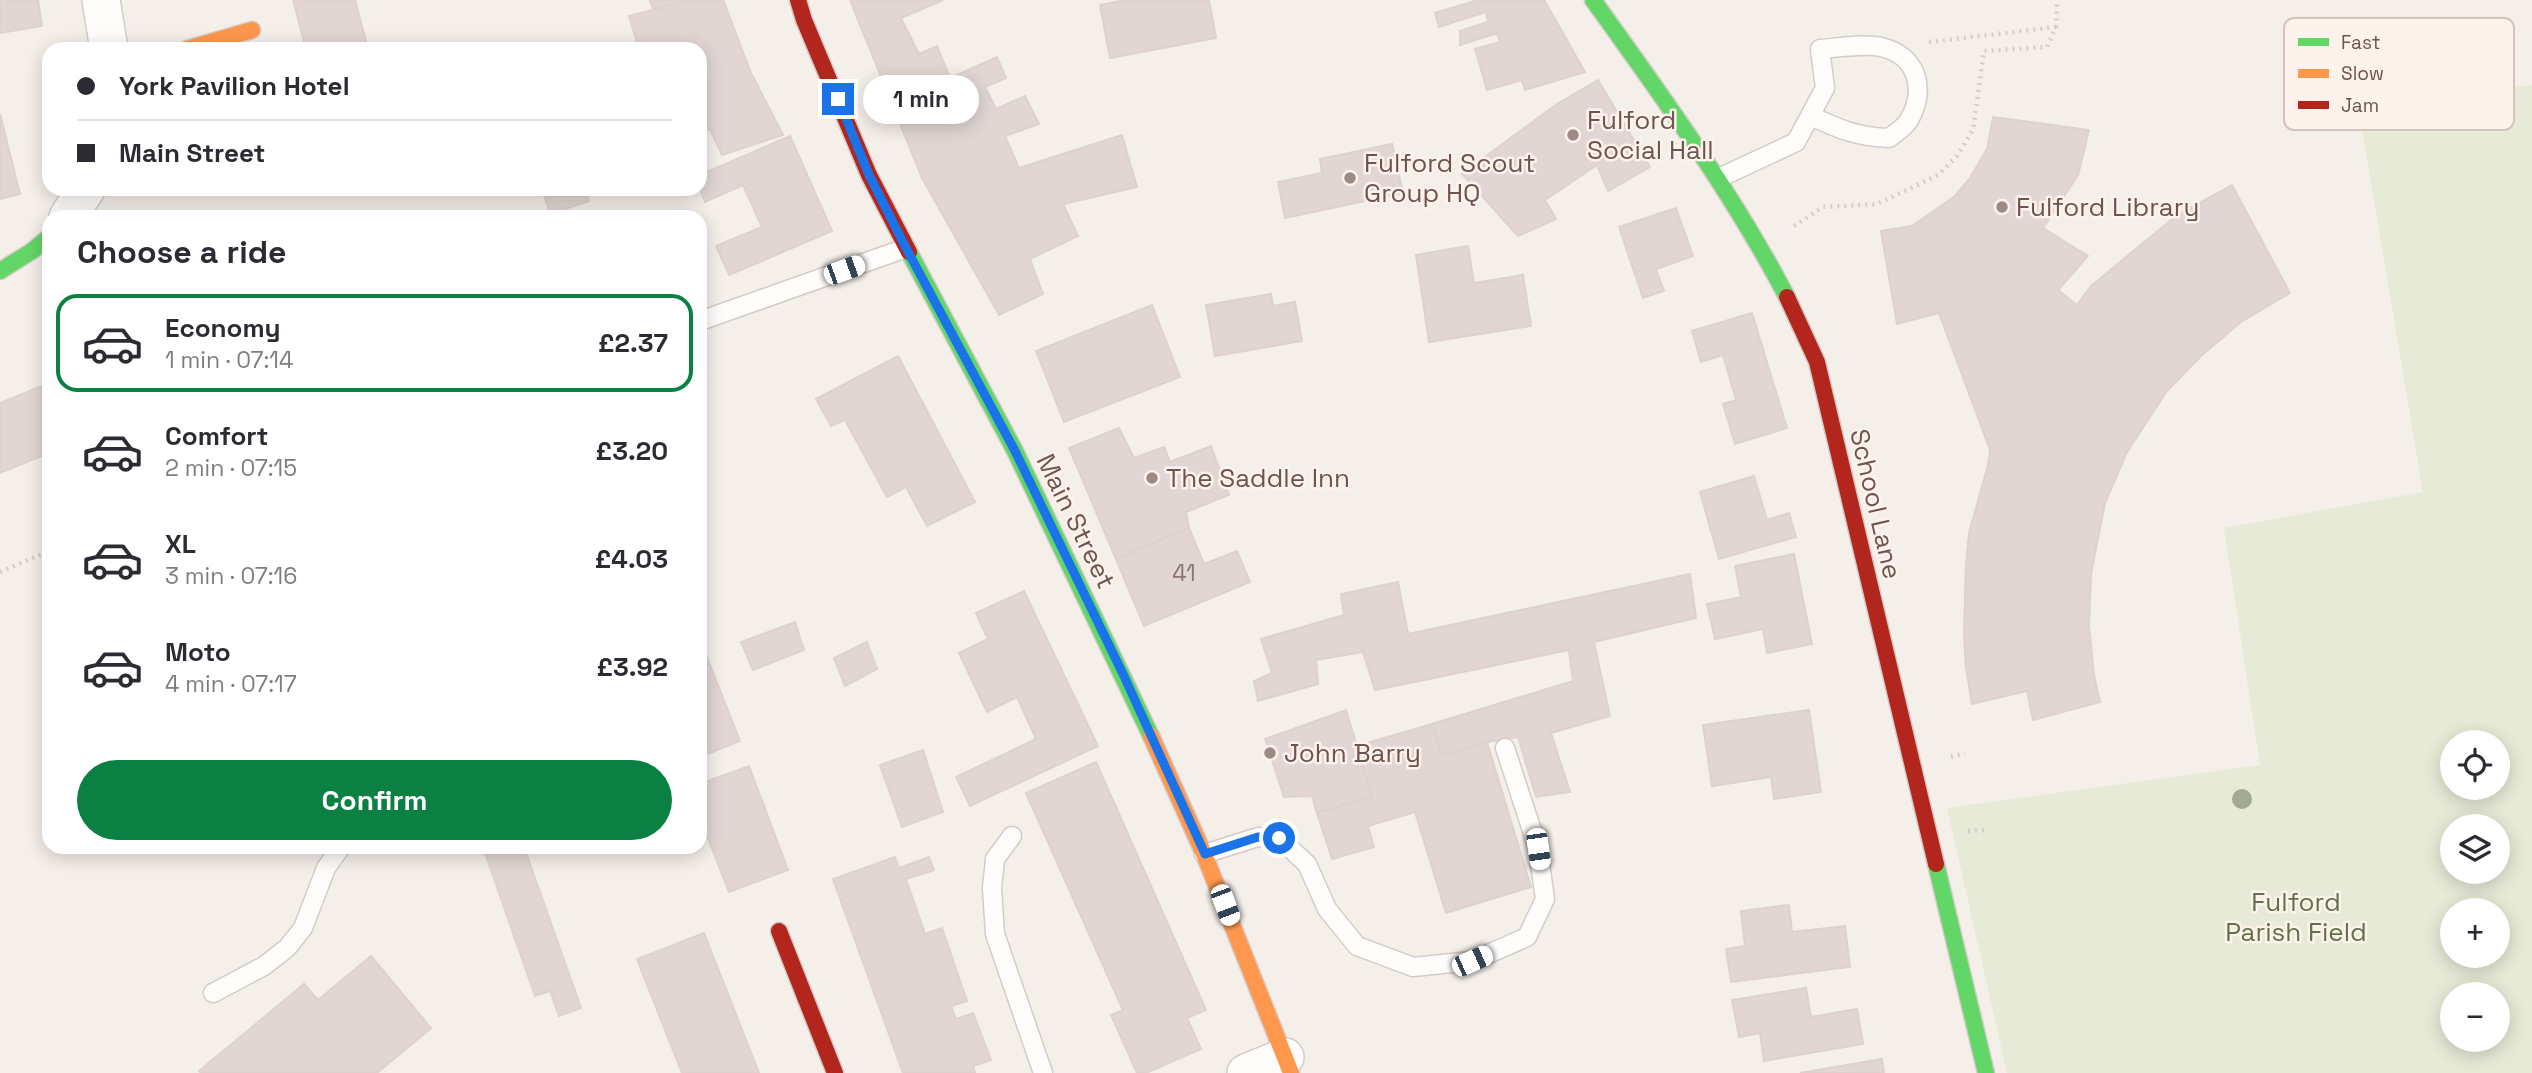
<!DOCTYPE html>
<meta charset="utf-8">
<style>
body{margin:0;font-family:"Space Grotesk",sans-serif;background:#f2f2f3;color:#2b2b33;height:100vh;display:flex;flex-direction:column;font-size:26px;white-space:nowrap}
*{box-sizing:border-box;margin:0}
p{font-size:23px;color:#7c7c81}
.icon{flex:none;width:38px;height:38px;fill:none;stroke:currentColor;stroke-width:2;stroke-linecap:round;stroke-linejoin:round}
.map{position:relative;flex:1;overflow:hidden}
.sheet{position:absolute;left:42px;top:210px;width:665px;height:644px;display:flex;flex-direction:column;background:#fff;border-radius:21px;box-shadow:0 4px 18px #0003}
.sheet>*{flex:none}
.hud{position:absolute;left:42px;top:42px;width:665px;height:154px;border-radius:21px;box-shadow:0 4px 18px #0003;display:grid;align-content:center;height:154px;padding:0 35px;background:#fff}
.tools{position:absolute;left:2440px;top:730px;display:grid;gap:14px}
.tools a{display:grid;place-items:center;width:70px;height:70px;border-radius:50%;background:#fff;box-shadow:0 4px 18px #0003;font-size:35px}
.end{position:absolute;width:32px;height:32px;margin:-16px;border:9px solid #1a73e8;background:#fff;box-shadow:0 0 0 4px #fff}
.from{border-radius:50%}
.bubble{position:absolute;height:49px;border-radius:24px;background:#fff;box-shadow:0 4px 18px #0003;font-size:23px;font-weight:600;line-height:49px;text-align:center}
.car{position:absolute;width:21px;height:42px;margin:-21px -10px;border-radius:9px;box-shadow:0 0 5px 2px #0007;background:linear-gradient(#fff 24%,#345 0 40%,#fff 0 76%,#345 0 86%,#fff 0)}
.hud b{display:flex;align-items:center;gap:24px;height:66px;font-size:26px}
.hud b+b{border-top:2px solid #e1e1e2}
.hud i{width:18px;height:18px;background:#2b2b33}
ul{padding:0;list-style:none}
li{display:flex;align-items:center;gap:21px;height:98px;margin:0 14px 10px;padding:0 21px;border:4px solid transparent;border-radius:21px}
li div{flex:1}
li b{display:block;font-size:26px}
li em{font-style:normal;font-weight:600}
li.selected{border-color:#0b8043}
li>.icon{width:63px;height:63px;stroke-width:1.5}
h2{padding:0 35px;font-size:32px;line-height:84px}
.button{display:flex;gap:14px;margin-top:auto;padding:14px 35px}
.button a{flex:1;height:80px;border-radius:42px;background:#0b8043;color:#fff;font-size:28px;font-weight:600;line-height:80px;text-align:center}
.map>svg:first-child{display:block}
.green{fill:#e6ead6;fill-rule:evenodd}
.building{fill:#e1d6d3;stroke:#ddd2cd;stroke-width:2}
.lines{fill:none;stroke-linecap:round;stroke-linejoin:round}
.lane-casing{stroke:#d4cbc8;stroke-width:21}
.street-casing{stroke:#d4cbc8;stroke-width:40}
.fast-casing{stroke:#d4cbc7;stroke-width:19}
.slow-casing{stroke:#d4cbc7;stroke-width:19}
.jam-casing{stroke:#d4cbc7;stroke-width:19}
.path{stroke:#d6cdcb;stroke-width:4.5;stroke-dasharray:2 5;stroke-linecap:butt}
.lane{stroke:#fefdfc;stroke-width:18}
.street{stroke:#fefdfc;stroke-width:37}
.fast{stroke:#63d668;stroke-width:16}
.slow{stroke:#ff974d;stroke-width:16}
.jam{stroke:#b3261e;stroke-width:16}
.tree{fill:#a2ab91}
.route{stroke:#1a73e8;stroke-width:9}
.poi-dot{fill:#9e8a85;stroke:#fdf3ec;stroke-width:2.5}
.labels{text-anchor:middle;stroke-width:5;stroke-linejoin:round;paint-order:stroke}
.number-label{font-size:23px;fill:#8d7671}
.poi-label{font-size:26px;fill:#6f534e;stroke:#fdf3ec;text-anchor:start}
.street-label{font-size:26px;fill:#6f534e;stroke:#fdf3ec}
.park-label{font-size:26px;fill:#5e7448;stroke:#fdf3ec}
.key{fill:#fdf3ec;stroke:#d2c3bd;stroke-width:2}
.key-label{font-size:19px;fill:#6f534e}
</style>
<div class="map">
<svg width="2532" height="1073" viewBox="0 0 2532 1073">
<rect width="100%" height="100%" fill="#f5efea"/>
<path class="green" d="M2532 85V1073H2007L1947 808 2260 765 2224 528 2423 492 2358 105ZM2452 742H2497V788H2452ZM2452 826H2497V872H2452ZM2452 910H2497V956H2452ZM2452 994H2497V1040H2452Z"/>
<g class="building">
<path d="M0 0H38L42 26 0 33Z"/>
<path d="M293 0H355L368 49H306Z"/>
<path d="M650 0H692L654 11Z"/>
<path d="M692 0H723L751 73 783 135 722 155 710 129 700 133V49H639L629 16Z"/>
<path d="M850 0H943L901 18 919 54 937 46 950 78 997 57 1006 78 985 87 996 109 1025 96 1039 124 1005 136 1019 168 1122 135 1137 187 1063 204 1078 236 1030 259 1043 294 999 315 922 178Z"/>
<path d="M1125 0H1209L1216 38 1110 58 1100 5Z"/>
<path d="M1478 0H1544L1585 72 1525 90 1522 80 1487 90 1475 49 1500 42 1497 33 1460 45V31L1488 22 1486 12 1439 27 1435 13Z"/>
<path d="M1598 80 1650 167 1608 191 1597 165 1545 200 1556 219 1518 236 1462 174 1557 104Z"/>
<path d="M0 114 20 194 0 199Z"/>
<path d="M1993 117 2089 130 2078 175 2043 228 2088 256 2058 290 2077 305 2091 286 2177 215 2232 185 2290 293 2241 322 2201 356 2167 391 2127 452 2105 503 2091 574 2089 625 2094 675 2100 702 2033 720 2027 691 1972 704 1966 668 1964 633 1966 564 1969 533 1988 465 1990 450 1939 313 1897 324 1881 231 1912 226 1955 196 1970 178 1987 149Z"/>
<path d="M790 136 832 231 729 275 716 246 762 227 743 185 705 202 700 189V175Z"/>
<path d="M1392 144 1403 193 1285 218 1278 182 1322 173 1320 159Z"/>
<path d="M542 189H585L589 201 550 214Z"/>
<path d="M1676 208 1693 256 1656 269 1664 291 1643 298 1619 227Z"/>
<path d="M1468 246 1474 283 1523 275 1531 326 1429 342 1416 255Z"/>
<path d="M1271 294 1273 306 1295 302 1302 341 1215 356 1206 305Z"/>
<path d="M1152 305 1180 377 1064 422 1036 351Z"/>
<path d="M1752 313 1787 428 1735 444 1723 404 1736 400 1723 355 1701 362 1692 331Z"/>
<path d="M898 356 975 502 927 526 906 487 887 497 845 420 831 426 816 399Z"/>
<path d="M49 383V453L0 473V403Z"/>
<path d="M1119 428 1134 458 1164 447 1170 462 1211 446 1229 495 1186 512 1189 528 1116 559 1069 448Z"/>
<path d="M1754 476 1767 520 1789 513 1796 537 1719 559 1700 492Z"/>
<path d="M1189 528 1204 564 1237 551 1250 582 1144 626 1116 559Z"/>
<path d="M1794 554 1812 644 1767 653 1763 629 1715 639 1707 604 1741 597 1735 566Z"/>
<path d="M1690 574 1696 618 1594 642 1610 716 1551 733 1570 792 1536 797 1518 737 1487 742 1442 756 1432 724 1573 681 1569 650 1375 690 1363 652 1316 660 1318 684 1258 701 1254 681 1272 673 1261 639 1344 615 1341 594 1398 582 1408 634Z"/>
<path d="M1024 591 1098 746 970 806 956 777 1036 739 1017 697 987 712 959 653 988 639 976 613Z"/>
<path d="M795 622 804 650 753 670 741 642Z"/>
<path d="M867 642 877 669 845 686 834 658Z"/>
<path d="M706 655 740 741 700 757V658Z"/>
<path d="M1346 710 1372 796 1317 813 1312 796 1284 797 1265 739Z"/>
<path d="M1809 710 1821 792 1774 799 1771 777 1712 786 1703 725Z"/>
<path d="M1432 724 1442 756 1487 742 1531 887 1446 913 1415 812 1368 826 1374 847 1332 859 1317 813 1372 796 1357 746Z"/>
<path d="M923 750 943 812 902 827 880 765Z"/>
<path d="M1096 762 1206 1010 1187 1018 1201 1049 1146 1073H1137L1111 1015 1123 1010 1026 793Z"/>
<path d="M749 766 788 870 729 892 700 818V784Z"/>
<path d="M483 847H524L581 1008 559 1016 550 991 535 996Z"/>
<path d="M895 857 899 868 929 857 934 870 906 879 925 934 942 928 967 1001 951 1006 956 1019 973 1013 991 1060 973 1066 975 1073H903L833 879Z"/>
<path d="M1789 905 1792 932 1845 926 1850 967 1731 982 1726 949 1745 946 1741 911Z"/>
<path d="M704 933 759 1073H682L637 959Z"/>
<path d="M371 956 431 1028 377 1073H201L199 1071 304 984 318 1000Z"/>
<path d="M1806 988 1811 1017 1857 1009 1863 1044 1764 1061 1760 1033 1739 1037 1732 1000Z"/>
<path d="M1882 1059 1884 1073H1800Z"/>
</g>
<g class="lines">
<defs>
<g id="lane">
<path d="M1719 178 1796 142 1825 88 1820 49C1837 48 1865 43 1881 47 1917 55 1927 89 1909 120 1905 127 1896 133 1889 138 1857 137 1839 129 1811 116"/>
<path d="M700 321 906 248"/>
<path d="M1012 836 995 859 992 888 995 934 1043 1073"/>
<path d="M1204 854 1258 837 1279 838 1307 864 1327 909 1357 946 1413 967 1472 961 1527 937 1545 899 1538 849 1505 748"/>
<path d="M213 993 264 966 287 948 303 928 326 868 341 847"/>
</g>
<g id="street">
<path d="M101 0 109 49"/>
<path d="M68 217 86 189"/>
<path d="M1246 1073 1285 1057"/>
</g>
<g id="fast">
<path d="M1593 0C1662 96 1732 192 1787 297"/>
<path d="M909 252 1015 451 1151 736"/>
<path d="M0 271 32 251 49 237"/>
<path d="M1936 864 1986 1073"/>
</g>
<g id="slow">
<path d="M187 49 252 30"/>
<path d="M1151 736 1204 854 1291 1073"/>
</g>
<g id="jam">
<path d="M798 0 804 20 869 175 909 252"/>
<path d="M1787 297 1817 362 1936 864"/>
<path d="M779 931 835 1073"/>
</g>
</defs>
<use href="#lane" class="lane-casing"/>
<use href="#street" class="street-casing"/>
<use href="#fast" class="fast-casing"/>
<use href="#slow" class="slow-casing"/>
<use href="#jam" class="jam-casing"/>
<g class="path">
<path d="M1929 42 2056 27"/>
<path d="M1794 226 1823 207 1877 204 1938 175 1957 156 1973 130 1984 51 2047 47 2056 27 2057 0"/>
<path d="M0 572 49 551"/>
<path d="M1951 757 1965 753"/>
<path d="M1968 831 1984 830"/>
</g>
<use href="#lane" class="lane"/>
<use href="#street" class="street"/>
<use href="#fast" class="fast"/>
<use href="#slow" class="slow"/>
<use href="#jam" class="jam"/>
</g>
<circle class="tree" cx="2242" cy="799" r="10"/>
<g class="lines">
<path class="route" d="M838 99 869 175 906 248 1015 451 1123 674 1205 854 1258 837 1279 838"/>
</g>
<g class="poi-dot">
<circle cx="1573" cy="135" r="7"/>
<circle cx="1350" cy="178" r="7"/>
<circle cx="2002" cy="207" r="7"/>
<circle cx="1152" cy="478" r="7"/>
<circle cx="1270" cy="753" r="7"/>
</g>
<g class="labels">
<g class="number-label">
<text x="1184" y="581">41</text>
</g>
<g class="poi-label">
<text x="1587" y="129">Fulford<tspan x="1587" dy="30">Social Hall</tspan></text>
<text x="1364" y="172">Fulford Scout<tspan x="1364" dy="30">Group HQ</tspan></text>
<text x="2016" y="216">Fulford Library</text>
<text x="1166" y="487">The Saddle Inn</text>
<text x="1284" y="762">John Barry</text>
</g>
<g class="street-label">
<text transform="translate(1876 504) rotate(77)" y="9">School Lane</text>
<text transform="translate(1076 521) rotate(64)" y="9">Main Street</text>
</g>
<g class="park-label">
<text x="2296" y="911">Fulford<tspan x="2296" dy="30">Parish Field</tspan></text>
</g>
</g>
<rect x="2284" y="18" width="230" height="112" rx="10" class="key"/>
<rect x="2298" y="38" width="31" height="8" fill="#63d668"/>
<rect x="2298" y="69" width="31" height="9" fill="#ff974d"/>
<rect x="2298" y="101" width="31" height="8" fill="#b3261e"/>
<g class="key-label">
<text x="2341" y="49">Fast</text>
<text x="2341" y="80">Slow</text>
<text x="2341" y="112">Jam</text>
</g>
</svg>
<div class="tools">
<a><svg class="icon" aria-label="locate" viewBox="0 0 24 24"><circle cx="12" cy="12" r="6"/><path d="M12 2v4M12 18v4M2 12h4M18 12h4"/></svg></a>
<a><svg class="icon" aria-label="layers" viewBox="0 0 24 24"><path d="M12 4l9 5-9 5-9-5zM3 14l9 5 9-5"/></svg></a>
<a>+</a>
<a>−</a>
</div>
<i class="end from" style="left:1279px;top:838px"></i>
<i class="end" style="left:838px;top:99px"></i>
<div class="bubble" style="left:863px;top:75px;width:116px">1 min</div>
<i class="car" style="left:844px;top:270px;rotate:70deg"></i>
<i class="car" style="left:1538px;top:849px;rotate:172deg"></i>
<i class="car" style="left:1225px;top:905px;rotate:159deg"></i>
<i class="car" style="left:1472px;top:961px;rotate:66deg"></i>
<div class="hud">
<b><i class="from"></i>York Pavilion Hotel</b>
<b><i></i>Main Street</b>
</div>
<section class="sheet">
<h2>Choose a ride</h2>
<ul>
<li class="selected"><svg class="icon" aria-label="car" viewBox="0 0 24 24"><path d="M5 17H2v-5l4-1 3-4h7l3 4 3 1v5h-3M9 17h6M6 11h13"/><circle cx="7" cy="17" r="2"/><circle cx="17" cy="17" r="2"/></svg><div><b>Economy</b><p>1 min · 07:14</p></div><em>£2.37</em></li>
<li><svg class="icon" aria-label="car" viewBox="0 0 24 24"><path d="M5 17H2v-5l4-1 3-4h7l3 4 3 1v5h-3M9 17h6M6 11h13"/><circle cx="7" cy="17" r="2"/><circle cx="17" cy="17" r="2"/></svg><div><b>Comfort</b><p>2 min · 07:15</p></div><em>£3.20</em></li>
<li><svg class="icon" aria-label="car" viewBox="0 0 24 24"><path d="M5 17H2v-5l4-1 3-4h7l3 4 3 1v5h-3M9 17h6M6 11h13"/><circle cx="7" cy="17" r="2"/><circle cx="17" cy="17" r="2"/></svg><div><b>XL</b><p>3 min · 07:16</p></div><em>£4.03</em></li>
<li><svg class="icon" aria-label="car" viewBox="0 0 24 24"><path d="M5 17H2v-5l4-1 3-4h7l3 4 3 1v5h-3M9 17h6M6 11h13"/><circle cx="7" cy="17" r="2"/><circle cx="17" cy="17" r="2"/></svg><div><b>Moto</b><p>4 min · 07:17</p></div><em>£3.92</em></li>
</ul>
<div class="button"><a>Confirm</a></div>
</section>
</div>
